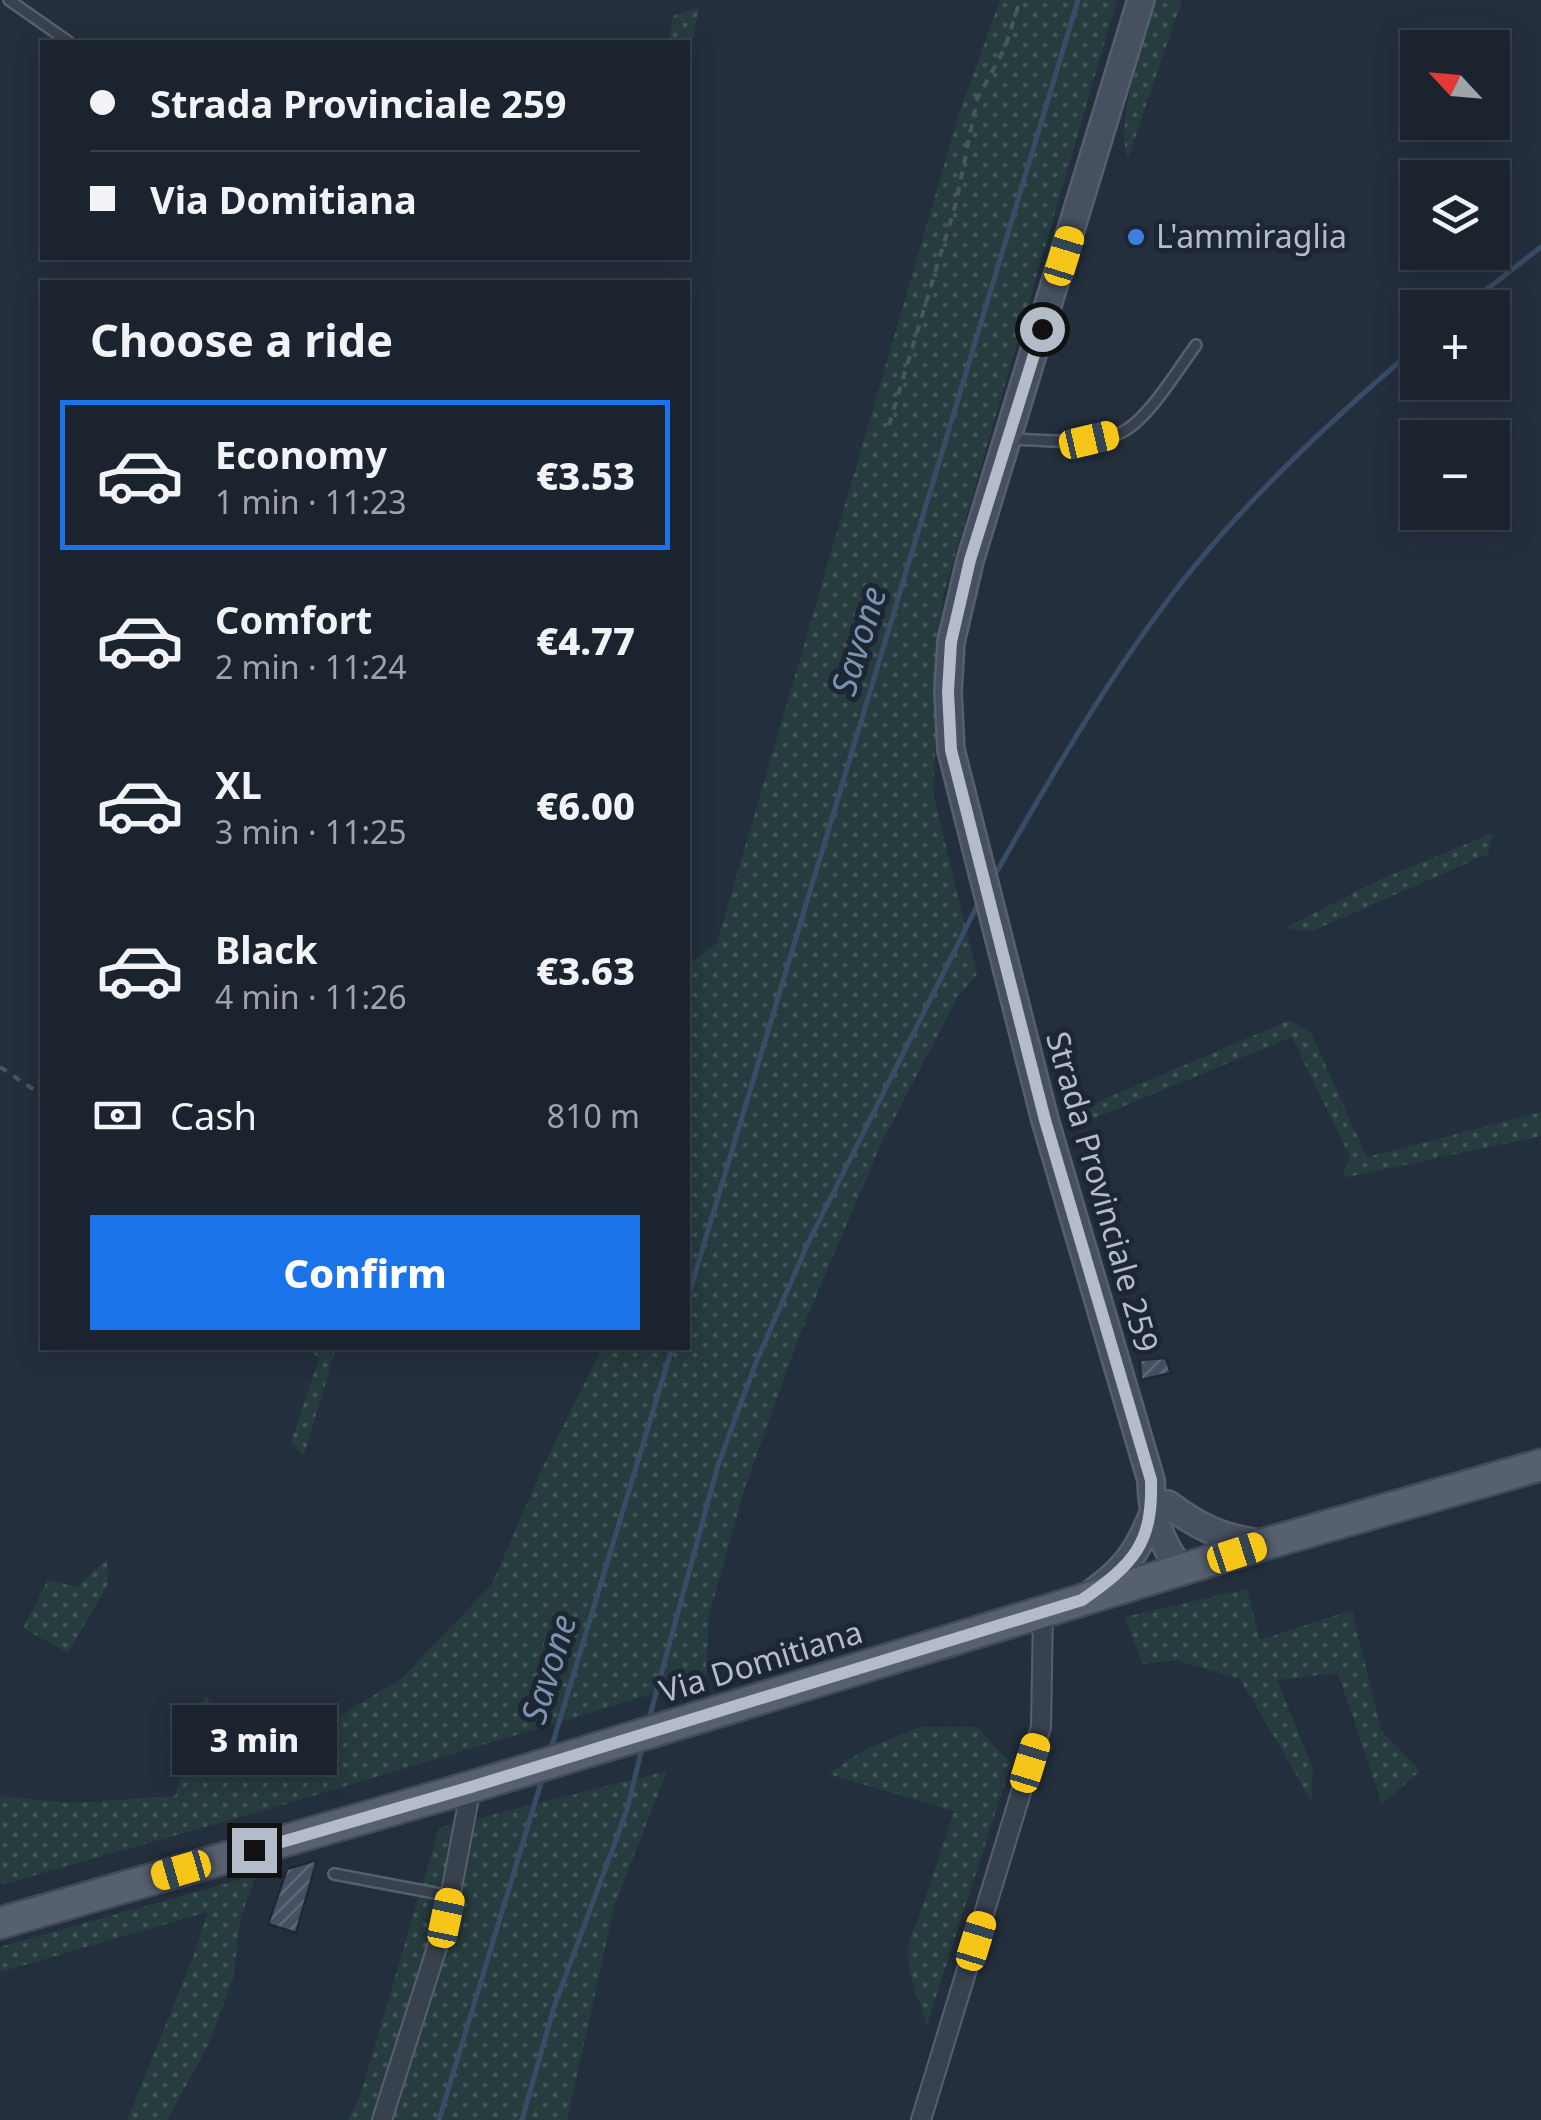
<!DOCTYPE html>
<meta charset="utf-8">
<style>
body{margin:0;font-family:"Noto Sans",sans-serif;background:#282f3a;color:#f1f3f6;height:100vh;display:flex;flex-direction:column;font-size:38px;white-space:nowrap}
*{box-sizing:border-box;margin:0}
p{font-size:32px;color:#a0a4aa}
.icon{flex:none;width:55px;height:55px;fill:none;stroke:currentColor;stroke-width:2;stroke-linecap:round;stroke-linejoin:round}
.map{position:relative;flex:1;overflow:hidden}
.drawer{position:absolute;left:40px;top:280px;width:650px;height:1070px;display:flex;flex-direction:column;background:#1b232e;border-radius:0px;box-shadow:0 5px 25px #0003,0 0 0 2px #39404a}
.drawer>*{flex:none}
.top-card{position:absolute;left:40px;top:40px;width:650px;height:220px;border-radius:0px;box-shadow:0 5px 25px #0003,0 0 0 2px #39404a;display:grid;align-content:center;height:220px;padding:0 50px;background:#1b232e}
.needle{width:65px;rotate:296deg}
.buttons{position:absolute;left:1400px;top:30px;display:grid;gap:20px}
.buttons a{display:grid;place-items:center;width:110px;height:110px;border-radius:0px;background:#1b232e;box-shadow:0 5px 25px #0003,0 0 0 2px #39404a;font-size:50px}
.end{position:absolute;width:45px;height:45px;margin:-22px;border:12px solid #b4bcc9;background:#111;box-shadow:0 0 0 5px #111}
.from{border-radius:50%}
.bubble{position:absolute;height:70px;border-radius:0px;background:#1b232e;box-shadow:0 5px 25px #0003,0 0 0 2px #39404a;font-size:32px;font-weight:800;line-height:70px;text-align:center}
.car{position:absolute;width:30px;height:60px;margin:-30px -15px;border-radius:12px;box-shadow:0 0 8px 2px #0007;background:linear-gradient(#f5c518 24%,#345 0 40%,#f5c518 0 76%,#345 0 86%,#f5c518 0)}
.top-card b{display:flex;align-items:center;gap:35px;height:95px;font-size:38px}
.top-card b+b{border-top:2px solid #39404a}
.top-card i{width:25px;height:25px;background:#f1f3f6}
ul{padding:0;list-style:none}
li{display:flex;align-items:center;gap:30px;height:150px;margin:0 20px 15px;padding:0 30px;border:5px solid transparent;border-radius:0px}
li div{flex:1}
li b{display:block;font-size:38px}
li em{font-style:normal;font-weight:800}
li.selected{border-color:#1a73e8}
li>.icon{width:90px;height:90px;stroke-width:1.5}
h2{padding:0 50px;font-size:45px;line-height:120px}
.pay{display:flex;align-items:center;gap:25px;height:110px;padding:0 50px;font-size:38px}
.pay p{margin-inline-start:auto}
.primary-button{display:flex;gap:20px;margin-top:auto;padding:20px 50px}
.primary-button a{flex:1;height:115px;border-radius:0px;background:#1a73e8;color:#fff;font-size:40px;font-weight:800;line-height:115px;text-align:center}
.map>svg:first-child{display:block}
.grass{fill:url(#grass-dots)}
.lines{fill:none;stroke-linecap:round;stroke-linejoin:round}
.stream{stroke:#394c67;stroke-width:5}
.building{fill:url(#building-hatch);stroke:#1f2835;stroke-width:2.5}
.lane-casing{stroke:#565f6c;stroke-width:14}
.street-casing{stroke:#565f6c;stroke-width:22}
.secondary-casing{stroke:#565f6c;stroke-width:30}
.primary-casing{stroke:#414a57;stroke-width:35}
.path{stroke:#44595c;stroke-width:4;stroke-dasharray:8 8;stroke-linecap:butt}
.lane{stroke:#38414e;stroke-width:9}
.street{stroke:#38414e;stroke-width:18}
.secondary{stroke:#465061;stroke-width:25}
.primary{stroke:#56606e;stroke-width:30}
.route{stroke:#b4bcc9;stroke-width:12}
.shop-dot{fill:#3f7fe0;stroke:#1d2633;stroke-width:4}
.labels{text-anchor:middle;stroke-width:10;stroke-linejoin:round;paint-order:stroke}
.poi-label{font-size:32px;fill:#b4bcc9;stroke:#1d2633;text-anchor:start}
.street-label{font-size:32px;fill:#b4bcc9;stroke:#1d2633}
.water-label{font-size:35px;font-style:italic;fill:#7c92b1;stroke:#1d2633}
</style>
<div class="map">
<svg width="1541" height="2120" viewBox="0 0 1541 2120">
<defs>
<pattern id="grass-dots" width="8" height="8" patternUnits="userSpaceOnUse" patternTransform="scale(2.5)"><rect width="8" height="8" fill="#263c3f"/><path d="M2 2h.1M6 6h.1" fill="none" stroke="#435659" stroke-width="1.8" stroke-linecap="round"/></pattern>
<pattern id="building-hatch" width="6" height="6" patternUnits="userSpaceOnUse" patternTransform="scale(2.5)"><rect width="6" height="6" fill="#455162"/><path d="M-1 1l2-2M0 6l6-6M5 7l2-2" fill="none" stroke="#5d6877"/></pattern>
</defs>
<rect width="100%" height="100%" fill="#242f3e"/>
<g class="grass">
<path d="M1000 0H1117L943 597 933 793 977 974 957 998 881 1144 802 1329 745 1487 709 1616 706 1678 286 1804 0 1885V1796L72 1803 175 1796 206 1695 241 1752 322 1726 401 1679 492 1584 542 1469 602 1348H688V964L717 943 959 114Z"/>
<path d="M1156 0H1182L1128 158C1114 126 1144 35 1156 0Z"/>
<path d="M699 7 688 61V42H668L673 16Z"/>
<path d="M1493 833 1488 854 1312 931 1285 928 1379 880Z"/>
<path d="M1290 1020 1311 1033 1367 1157 1541 1112V1136L1342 1178 1350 1157 1292 1037 1092 1119 1069 1114Z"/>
<path d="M307 1348H336L304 1455 291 1442 319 1358Z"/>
<path d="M107 1559 108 1584 68 1653 23 1628 48 1580 77 1587Z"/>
<path d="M1247 1589 1260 1640 1352 1610 1381 1730 1420 1771 1382 1804 1338 1673 1277 1680 1313 1769 1311 1800 1240 1679 1176 1660 1142 1664 1125 1617Z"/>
<path d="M919 1727H977L1011 1764 927 2025C917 1993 896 1953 917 1923L954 1811 828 1774 862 1751Z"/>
<path d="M667 1771 615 1904 567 2120H348L361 2093 439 1828Z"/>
<path d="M256 1875 241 1917 233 1979 207 2048 167 2120H127L190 1965 208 1912 0 1972V1947Z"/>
</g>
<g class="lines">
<g class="stream">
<path d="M1463 308 1541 247"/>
<path d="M992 880C1050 778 1112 670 1185 578 1253 493 1335 416 1418 346"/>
<path d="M688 1297 1078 0"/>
<path d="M649 1719 718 1465 757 1360 809 1241 979 902"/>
<path d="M550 1752 672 1348"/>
<path d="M439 2120 543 1776"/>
<path d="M522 2120 554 2007 627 1810 643 1744"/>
</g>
</g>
<g class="building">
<path d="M1166 1358 1171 1373 1141 1380 1140 1360Z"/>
<path d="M317 1860 296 1933 268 1924 287 1869Z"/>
</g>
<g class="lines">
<defs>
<g id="lane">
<path d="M9 0 69 42"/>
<path d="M1011 439C1046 440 1087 446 1120 433 1146 423 1179 368 1196 345"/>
<path d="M334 1874 451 1896"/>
</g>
<g id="street">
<path d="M382 2120 446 1919 471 1787"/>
<path d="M921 2120 1041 1727 1043 1612"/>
</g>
<g id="secondary">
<path d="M1141 0 970 561 951 642 948 692 951 750 1045 1120 1151 1480C1152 1517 1159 1541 1182 1570"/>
<path d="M1168 1504C1198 1527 1222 1538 1260 1543"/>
<path d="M1092 1593C1124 1570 1137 1553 1152 1516"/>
</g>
<path id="primary" d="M0 1923 471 1787 1265 1544 1541 1465"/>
</defs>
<use href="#lane" class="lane-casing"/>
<use href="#street" class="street-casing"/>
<use href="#secondary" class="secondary-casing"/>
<use href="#primary" class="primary-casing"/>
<g class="path">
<path d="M889 425 956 203 977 99 1005 48 1020 0"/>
<path d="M0 1067 42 1095"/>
</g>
<use href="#lane" class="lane"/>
<use href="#street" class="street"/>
<use href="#secondary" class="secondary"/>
<use href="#primary" class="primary"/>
</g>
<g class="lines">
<path class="route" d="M254 1850 471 1787 1082 1600C1133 1564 1153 1545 1151 1480L1045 1120 951 750 948 692 951 642 970 560 1042 329"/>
</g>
<circle class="shop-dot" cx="1136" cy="237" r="10"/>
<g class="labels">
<g class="poi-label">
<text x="1156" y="248">L'ammiraglia</text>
</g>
<g class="street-label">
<text transform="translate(1102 1192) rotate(74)" y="11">Strada Provinciale 259</text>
<text transform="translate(761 1662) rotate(-17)" y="11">Via Domitiana</text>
</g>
<g class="water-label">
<text transform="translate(859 641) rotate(-73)" y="12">Savone</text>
<text transform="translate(549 1669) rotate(-73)" y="12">Savone</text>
</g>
</g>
</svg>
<div class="buttons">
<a><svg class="needle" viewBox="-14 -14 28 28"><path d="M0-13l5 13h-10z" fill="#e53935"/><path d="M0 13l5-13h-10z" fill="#a0a4aa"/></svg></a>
<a><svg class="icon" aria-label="layers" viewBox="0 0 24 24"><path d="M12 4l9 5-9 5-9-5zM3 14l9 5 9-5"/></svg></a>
<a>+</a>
<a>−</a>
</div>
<i class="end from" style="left:1042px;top:329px"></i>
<i class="end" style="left:254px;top:1850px"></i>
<div class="bubble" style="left:172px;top:1705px;width:165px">3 min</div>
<i class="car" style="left:1064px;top:256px;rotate:17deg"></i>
<i class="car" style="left:1089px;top:440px;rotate:77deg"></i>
<i class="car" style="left:1237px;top:1553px;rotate:72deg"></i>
<i class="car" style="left:1030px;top:1763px;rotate:17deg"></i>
<i class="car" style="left:181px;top:1870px;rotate:254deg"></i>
<i class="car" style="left:446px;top:1918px;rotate:12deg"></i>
<i class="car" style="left:976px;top:1941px;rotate:17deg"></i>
<div class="top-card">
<b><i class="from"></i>Strada Provinciale 259</b>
<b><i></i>Via Domitiana</b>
</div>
<section class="drawer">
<h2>Choose a ride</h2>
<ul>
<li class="selected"><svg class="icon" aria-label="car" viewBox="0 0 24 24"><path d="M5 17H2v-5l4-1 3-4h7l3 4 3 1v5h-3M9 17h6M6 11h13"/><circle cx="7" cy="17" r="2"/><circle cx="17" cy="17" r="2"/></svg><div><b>Economy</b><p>1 min · 11:23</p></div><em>€3.53</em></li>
<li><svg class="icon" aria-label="car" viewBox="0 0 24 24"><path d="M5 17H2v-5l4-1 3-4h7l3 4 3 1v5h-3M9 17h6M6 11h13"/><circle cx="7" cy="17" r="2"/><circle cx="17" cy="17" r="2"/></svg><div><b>Comfort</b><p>2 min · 11:24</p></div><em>€4.77</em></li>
<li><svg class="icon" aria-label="car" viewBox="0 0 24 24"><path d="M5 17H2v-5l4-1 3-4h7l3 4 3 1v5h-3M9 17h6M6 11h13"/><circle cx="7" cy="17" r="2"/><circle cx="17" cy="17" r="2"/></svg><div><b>XL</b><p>3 min · 11:25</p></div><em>€6.00</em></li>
<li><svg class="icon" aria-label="car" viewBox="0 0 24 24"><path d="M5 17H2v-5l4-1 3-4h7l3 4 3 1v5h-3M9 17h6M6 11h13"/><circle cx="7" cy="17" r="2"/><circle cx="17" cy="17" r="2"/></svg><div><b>Black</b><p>4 min · 11:26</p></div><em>€3.63</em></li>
</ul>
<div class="pay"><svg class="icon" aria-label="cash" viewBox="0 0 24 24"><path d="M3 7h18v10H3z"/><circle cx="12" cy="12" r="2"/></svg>Cash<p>810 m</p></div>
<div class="primary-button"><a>Confirm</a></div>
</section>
</div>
